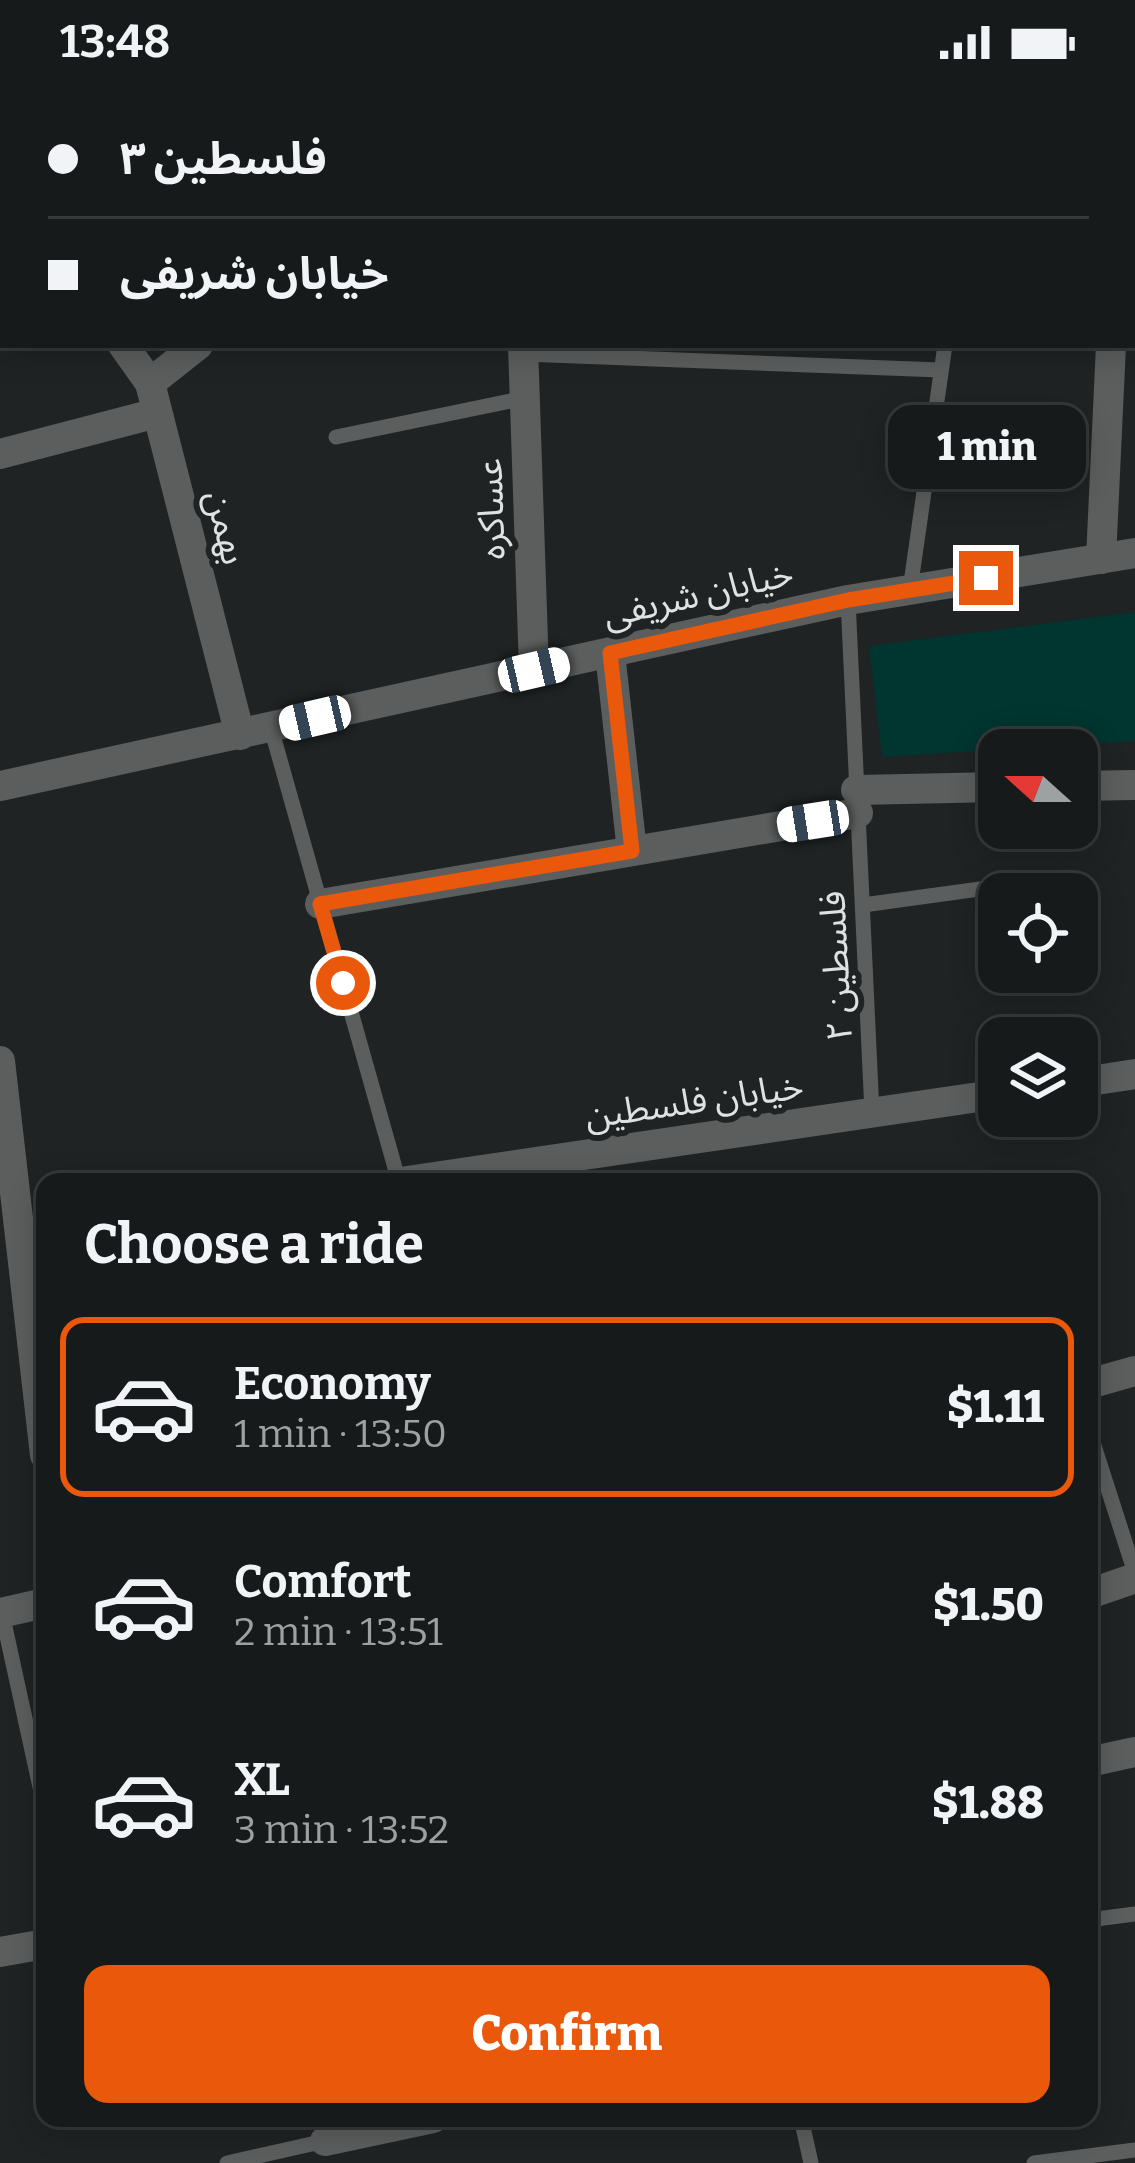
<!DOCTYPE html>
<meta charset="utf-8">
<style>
body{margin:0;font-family:Bitter,"Noto Sans Arabic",serif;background:#202323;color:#f1f3f6;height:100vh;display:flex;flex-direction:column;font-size:45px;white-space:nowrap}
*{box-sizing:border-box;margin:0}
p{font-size:39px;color:#9ea1a2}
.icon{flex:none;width:66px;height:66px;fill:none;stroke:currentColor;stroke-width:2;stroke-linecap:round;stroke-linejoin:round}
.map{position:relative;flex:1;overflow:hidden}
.details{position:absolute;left:36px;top:1089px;width:1062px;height:954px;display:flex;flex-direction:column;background:#171a1a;border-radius:24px;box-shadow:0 6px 30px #0003,0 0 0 3px #363839}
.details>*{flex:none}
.hud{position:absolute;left:0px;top:0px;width:1137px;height:264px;box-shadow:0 6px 30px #0003,0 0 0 3px #363839;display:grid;align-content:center;height:264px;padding:0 48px;background:#171a1a}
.needle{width:78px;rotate:291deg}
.tools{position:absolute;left:978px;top:645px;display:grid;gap:24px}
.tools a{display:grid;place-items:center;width:120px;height:120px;border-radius:24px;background:#171a1a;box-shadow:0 6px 30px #0003,0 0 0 3px #363839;font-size:60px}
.end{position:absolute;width:54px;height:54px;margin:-27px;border:15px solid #ea580c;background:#fff;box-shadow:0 0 0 6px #fff}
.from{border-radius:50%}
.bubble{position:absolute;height:84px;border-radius:24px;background:#171a1a;box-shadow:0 6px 30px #0003,0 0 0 3px #363839;font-size:39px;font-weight:800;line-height:84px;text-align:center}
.car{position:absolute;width:36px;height:72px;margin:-36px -18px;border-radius:15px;box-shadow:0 0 9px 3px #0007;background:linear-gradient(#fff 24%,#345 0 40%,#fff 0 76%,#345 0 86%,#fff 0)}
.hud b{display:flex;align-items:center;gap:42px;height:114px;font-size:45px}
.hud b+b{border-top:3px solid #363839}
.hud i{width:30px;height:30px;background:#f1f3f6}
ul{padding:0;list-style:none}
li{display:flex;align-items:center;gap:36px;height:180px;margin:0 24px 18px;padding:0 24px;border:6px solid transparent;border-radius:24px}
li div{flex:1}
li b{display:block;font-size:45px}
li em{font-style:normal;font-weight:800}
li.current{border-color:#ea580c}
li>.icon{width:108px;height:108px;stroke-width:1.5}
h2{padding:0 48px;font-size:54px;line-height:144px}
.action{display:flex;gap:24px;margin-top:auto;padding:24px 48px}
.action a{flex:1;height:138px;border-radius:24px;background:#ea580c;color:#fff;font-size:48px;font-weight:800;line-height:138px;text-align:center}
.status{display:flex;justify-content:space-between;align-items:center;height:84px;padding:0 60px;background:#171a1a;direction:ltr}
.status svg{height:33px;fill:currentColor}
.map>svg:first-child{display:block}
.green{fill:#013530}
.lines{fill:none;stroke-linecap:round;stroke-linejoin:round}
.service{stroke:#5c5e5e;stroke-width:15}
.minor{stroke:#5c5e5e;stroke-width:30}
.tertiary{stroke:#5c5e5e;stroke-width:30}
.route{stroke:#ea580c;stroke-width:15}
.labels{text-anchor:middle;stroke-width:12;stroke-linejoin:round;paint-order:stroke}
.street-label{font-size:36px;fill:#dfe2e2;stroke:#1f2323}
</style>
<div class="status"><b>13:48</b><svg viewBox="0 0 49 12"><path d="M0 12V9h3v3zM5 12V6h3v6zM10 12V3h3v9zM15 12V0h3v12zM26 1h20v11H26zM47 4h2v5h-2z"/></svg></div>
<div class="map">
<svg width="1135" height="2079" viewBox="0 0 1135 2079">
<rect width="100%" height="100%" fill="#1f2323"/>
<path class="green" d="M1135 528V657L882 673 869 562Z"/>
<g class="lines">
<g class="service">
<path d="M742 3V0"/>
<path d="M923 3V0"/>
<path d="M524 270 941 286"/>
<path d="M336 353 525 314"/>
<path d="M910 506 945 261"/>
<path d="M848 516 872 1029"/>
<path d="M271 644 399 1098"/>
<path d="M863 821 1031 798"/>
<path d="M1089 1346 1135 1489"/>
<path d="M2 1529 45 1726"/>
<path d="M1089 1836 1135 1830"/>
<path d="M801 2034 811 2079"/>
<path d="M227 2079 325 2057"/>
<path d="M1034 2079 1135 2066"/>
</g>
<g class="minor">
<path d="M33 0V3"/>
<path d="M514 0 515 3"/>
<path d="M249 3 250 0"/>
<path d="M1123 3 1124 0"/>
<path d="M123 261 150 299 240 651"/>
<path d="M523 261 534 586"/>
<path d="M150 299 198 261"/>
<path d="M0 370 157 329"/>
<path d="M1101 475 1111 261"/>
<path d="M610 569 632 767"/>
<path d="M1077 702 1135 701"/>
<path d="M856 706 999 703"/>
<path d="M320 820 858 729"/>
<path d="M0 977 45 1371"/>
<path d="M1077 999 1135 990"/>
<path d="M400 1098 999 1010"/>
<path d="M1089 1300 1135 1287"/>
<path d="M1089 1510 1135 1494"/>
<path d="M0 1529 45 1519"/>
<path d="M1089 1678 1135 1668"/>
<path d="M0 1868 45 1860"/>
<path d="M325 2057 433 2034"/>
</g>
<path class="tertiary" d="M0 702 848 516 1135 469"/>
</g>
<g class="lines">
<path class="route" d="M343 899 320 820 632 767 610 569 848 516 986 494"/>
</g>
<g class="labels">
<g class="street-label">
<text transform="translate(490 425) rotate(-92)" y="13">عساکره</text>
<text transform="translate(227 443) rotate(76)" y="13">بهمن</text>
<text transform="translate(698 509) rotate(-13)" y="13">خیابان شریفی</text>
<text transform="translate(835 882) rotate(-93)" y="13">فلسطین ۲</text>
<text transform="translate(694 1016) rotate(-8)" y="13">خیابان فلسطین</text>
</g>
</g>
</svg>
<div class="tools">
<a><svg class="needle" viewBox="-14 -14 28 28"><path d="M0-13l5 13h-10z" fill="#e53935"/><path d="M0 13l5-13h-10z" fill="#9ea1a2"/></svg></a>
<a><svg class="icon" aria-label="locate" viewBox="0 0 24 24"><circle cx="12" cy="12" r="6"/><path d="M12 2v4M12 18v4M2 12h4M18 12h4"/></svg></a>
<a><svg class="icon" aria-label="layers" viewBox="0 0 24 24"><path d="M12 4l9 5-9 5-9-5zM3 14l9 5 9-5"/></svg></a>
</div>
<i class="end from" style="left:343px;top:899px"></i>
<i class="end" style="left:986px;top:494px"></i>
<div class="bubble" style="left:888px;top:321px;width:198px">1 min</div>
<i class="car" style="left:534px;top:586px;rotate:77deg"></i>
<i class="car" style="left:315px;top:634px;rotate:257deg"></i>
<i class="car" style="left:813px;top:737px;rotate:261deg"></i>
<div class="hud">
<b><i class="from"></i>فلسطین ۳</b>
<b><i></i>خیابان شریفی</b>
</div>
<section class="details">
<h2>Choose a ride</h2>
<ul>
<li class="current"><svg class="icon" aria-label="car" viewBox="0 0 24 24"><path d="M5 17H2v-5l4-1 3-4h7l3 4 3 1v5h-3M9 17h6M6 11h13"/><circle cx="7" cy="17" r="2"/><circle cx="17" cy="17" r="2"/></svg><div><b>Economy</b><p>1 min · 13:50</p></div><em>$1.11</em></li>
<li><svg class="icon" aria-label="car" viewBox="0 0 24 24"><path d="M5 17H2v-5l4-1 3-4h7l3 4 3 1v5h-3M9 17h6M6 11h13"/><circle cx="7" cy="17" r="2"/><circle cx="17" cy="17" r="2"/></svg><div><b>Comfort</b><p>2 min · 13:51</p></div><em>$1.50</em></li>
<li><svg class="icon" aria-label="car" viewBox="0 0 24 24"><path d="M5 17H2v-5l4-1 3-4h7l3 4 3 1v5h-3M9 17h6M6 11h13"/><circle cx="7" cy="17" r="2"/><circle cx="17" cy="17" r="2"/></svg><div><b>XL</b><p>3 min · 13:52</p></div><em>$1.88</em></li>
</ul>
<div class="action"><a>Confirm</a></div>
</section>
</div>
